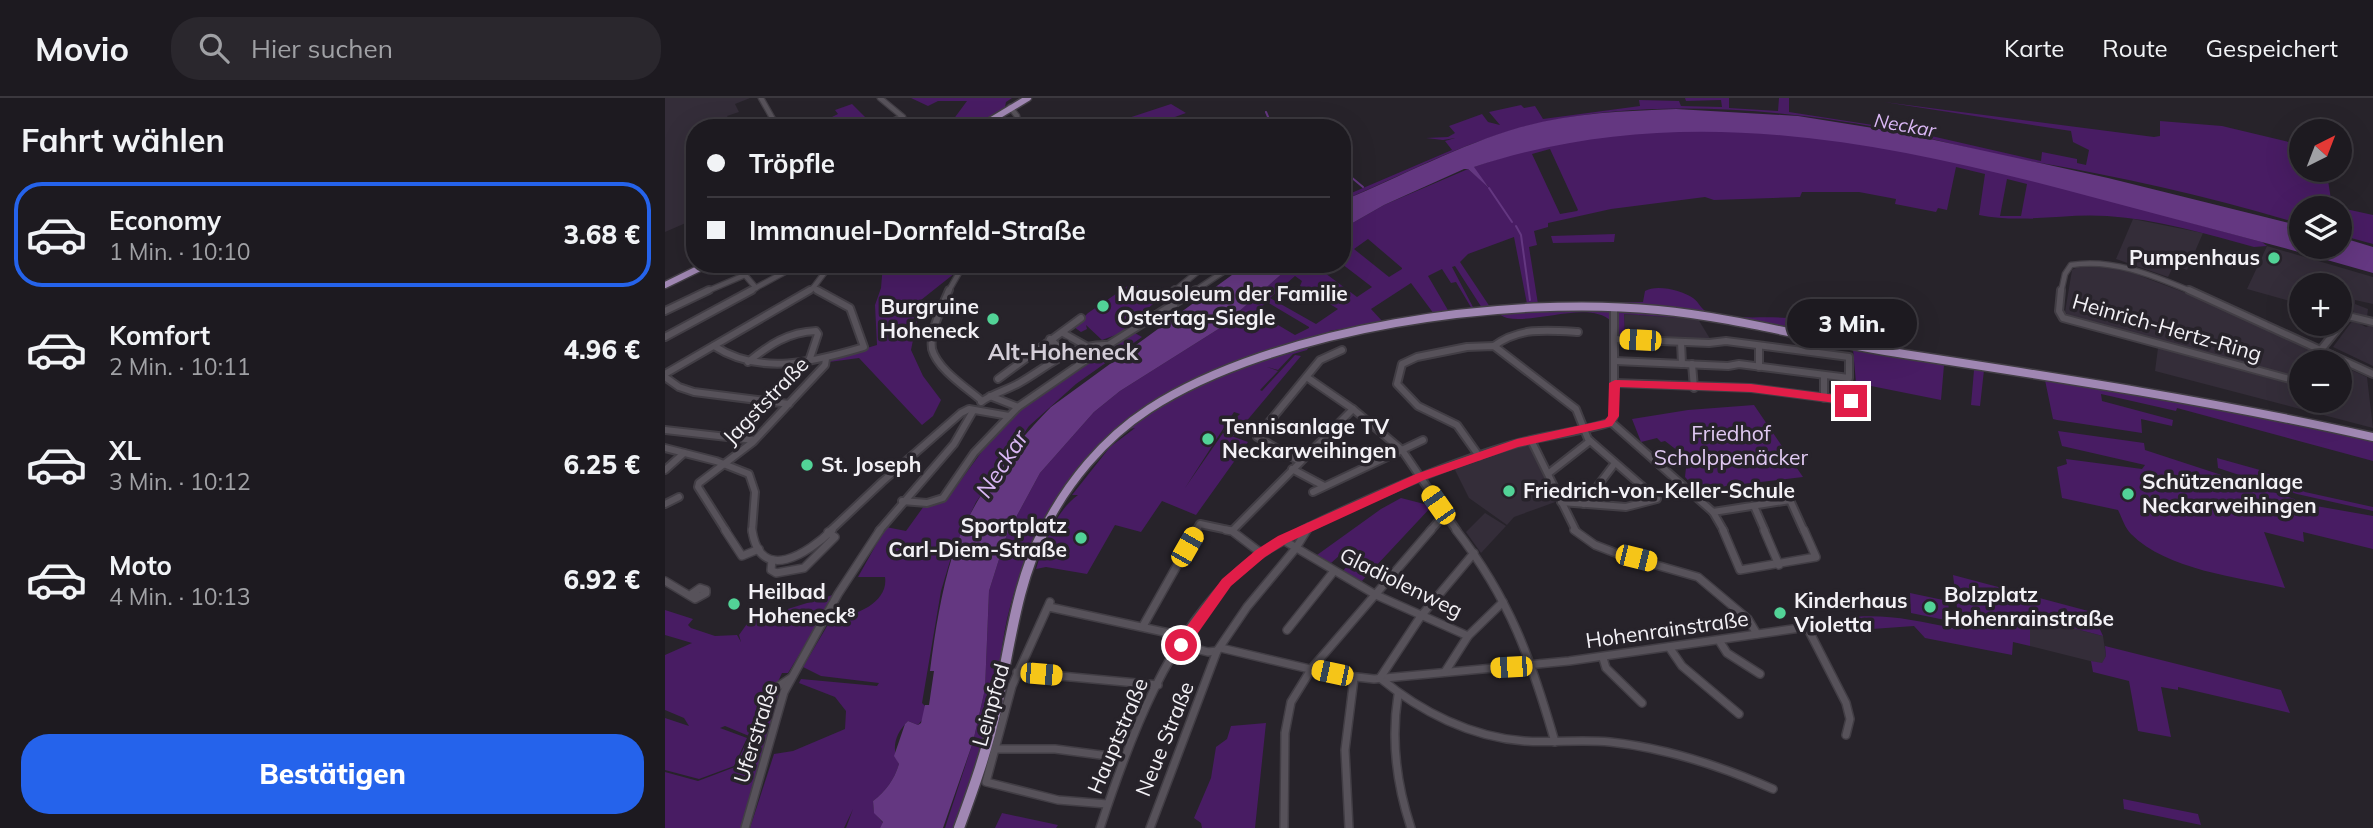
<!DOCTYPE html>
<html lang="de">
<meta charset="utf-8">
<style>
body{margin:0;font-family:Mulish,sans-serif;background:#2a272d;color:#f1f3f6;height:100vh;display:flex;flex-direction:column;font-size:26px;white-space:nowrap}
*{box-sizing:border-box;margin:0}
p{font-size:23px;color:#a0a1a5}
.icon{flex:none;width:38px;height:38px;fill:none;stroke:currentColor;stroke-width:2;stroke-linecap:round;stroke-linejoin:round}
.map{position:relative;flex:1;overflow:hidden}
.sheet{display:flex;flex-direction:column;background:#1d1a20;width:665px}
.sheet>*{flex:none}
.hud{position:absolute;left:21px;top:21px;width:665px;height:154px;border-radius:28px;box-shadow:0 7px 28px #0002,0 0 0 2px #3b383e;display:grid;align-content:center;height:154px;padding:0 21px;background:#1d1a20}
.needle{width:46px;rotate:42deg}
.tools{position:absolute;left:1624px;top:21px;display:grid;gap:14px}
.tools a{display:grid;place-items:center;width:63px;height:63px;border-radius:50%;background:#1d1a20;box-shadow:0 7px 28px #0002,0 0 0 2px #3b383e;font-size:35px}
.end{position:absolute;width:32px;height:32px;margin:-16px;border:9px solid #e11d48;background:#fff;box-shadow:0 0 0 4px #fff}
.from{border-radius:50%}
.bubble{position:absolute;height:49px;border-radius:24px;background:#1d1a20;box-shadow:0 7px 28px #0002,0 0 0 2px #3b383e;font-size:23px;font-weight:800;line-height:49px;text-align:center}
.car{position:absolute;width:21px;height:42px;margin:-21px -10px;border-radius:9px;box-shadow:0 0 5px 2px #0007;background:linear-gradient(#f5c518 24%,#345 0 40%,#f5c518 0 76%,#345 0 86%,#f5c518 0)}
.hud b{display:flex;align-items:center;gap:24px;height:66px;font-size:26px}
.hud b+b{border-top:2px solid #3b383e}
.hud i{width:18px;height:18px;background:#f1f3f6}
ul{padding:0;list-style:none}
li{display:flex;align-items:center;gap:21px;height:105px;margin:0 14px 10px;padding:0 7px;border:4px solid transparent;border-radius:28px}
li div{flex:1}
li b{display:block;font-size:26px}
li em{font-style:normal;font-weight:800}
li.active{border-color:#2563eb}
li>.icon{width:63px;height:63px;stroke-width:1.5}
h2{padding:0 21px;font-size:32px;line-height:84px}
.primary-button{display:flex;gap:14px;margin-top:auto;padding:14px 21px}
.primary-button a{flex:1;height:80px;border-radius:28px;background:#2563eb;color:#fff;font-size:28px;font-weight:800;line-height:80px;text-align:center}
header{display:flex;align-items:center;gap:42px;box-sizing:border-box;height:98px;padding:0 35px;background:#1d1a20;border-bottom:2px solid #3b383e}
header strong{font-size:33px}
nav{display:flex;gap:38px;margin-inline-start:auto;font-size:24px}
.search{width:490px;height:63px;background:#2a272d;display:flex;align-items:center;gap:18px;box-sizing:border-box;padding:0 24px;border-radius:28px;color:#a0a1a5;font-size:26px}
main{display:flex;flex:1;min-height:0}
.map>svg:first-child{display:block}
.built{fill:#342d39}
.green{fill:#481c63;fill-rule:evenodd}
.water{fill:#643781}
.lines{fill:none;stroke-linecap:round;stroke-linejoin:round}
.stream{stroke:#643781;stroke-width:2}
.minor-far2-casing{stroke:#423e45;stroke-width:7}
.minor-far1-casing{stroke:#423e45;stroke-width:10}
.minor-casing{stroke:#423e45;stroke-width:10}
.major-far2-casing{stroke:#423e45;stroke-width:9}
.major-far1-casing{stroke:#423e45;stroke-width:11}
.major-casing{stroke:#423e45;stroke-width:13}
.minor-far2{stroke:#57525a;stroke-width:4.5}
.minor-far1{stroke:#57525a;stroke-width:6}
.minor{stroke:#57525a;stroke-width:7}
.major-far2{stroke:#a087b3;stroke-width:6}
.major-far1{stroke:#a087b3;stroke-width:8}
.major{stroke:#a087b3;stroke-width:10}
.route{fill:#e11d48}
.poi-dot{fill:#52d397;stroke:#27232a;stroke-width:2.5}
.labels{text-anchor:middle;stroke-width:7;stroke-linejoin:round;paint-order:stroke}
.far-water-label{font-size:19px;font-style:italic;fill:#dbb8f6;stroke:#27232a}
.poi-label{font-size:21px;font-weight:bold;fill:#f3f1f6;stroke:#27232a;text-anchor:start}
.street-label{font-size:21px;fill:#f3f1f6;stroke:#27232a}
.park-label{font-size:21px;fill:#e0c9f2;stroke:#27232a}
.neighbourhood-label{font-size:23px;font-weight:bold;fill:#d4ced8;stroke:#27232a}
.water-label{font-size:23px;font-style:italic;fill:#dbb8f6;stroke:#27232a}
</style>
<header>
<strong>Movio</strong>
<div class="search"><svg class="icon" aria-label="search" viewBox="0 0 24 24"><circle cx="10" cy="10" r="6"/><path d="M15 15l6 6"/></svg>Hier suchen</div>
<nav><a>Karte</a><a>Route</a><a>Gespeichert</a></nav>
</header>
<main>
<section class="sheet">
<h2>Fahrt wählen</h2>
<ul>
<li class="active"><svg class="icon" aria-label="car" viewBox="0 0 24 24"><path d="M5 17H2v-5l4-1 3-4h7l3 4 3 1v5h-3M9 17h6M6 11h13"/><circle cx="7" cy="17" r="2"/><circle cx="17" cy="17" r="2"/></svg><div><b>Economy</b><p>1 Min. · 10:10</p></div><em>3.68 €</em></li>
<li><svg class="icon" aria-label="car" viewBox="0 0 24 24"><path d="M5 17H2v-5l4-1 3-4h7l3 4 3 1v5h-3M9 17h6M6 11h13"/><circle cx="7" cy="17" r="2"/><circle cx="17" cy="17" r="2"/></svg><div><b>Komfort</b><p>2 Min. · 10:11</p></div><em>4.96 €</em></li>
<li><svg class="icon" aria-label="car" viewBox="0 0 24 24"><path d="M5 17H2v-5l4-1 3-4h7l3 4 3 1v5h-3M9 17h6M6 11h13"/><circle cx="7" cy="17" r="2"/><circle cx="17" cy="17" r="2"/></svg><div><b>XL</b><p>3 Min. · 10:12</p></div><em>6.25 €</em></li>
<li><svg class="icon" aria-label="car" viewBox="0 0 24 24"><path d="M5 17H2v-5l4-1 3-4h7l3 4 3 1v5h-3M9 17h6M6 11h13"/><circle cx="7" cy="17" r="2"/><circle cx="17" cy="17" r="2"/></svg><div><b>Moto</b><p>4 Min. · 10:13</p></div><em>6.92 €</em></li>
</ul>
<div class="primary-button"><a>Bestätigen</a></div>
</section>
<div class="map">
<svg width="1708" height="730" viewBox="0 0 1708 730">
<rect width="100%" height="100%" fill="#27232a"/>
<g class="built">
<path d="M0 0H85L70 6 74 14 62 18 70 30H30V121L0 134Z"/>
<path d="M1468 121 1538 135 1522 172 1509 167 1503 179 1451 161Z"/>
<path d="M1602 148 1708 179V206L1690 202V206L1703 211 1702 219 1689 217 1688 211 1675 207V187H1636V206L1582 191Z"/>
<path d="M1418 166H1444L1465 174 1585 219 1650 253 1641 264H1636V270L1629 278 1405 219 1400 214 1407 172Z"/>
<path d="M959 216 1033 221 1047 244 960 237Z"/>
<path d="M1688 222 1701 229 1708 226V268L1668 249Z"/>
<path d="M1493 250 1636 289V303H1675V267L1702 279 1708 330 1490 273Z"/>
<path d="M859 346H865L893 403 849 419 842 427 804 400 789 370Z"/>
<path d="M820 415 841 428 816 455 801 434Z"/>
<path d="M1365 519 1438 538 1441 558 1437 566 1365 548Z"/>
</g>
<g class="green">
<path d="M246 0H347L341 4 340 9 310 30H276L285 26 302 3H273L263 8Z"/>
<path d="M1020 0H1064V10L1113 13 1114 0H1124V14L1240 32 1376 63 1377 54 1412 61V65L1421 67 1424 52 1408 44 1406 33 1219 4 1489 39 1495 38V23L1557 28 1636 47V72L1662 76 1667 108 1708 117V146L1675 137V110H1636V126C1549 100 1458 79 1370 64 1325 57 1280 43 1236 34 1124 11 991 0 879 24 808 39 743 75 677 103V99L787 52 780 43 790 40 778 42 761 40 783 39 790 35 784 28 817 16 823 24 835 27 824 14 856 7 859 10 870 8 878 21 975 8 974 2 1014 3 1016 8 1057 9 1056 2 1021 3Z"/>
<path d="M187 6 207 26C186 34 183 29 167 19L173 16 170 12Z"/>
<path d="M506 6 521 15 479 30H433Z"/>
<path d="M1013 29C1068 31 1123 32 1178 41 1319 64 1458 107 1597 144L1602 148 1589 149C1541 136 1492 121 1442 118 1398 115 1358 126 1314 117L1320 76 1291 69 1282 112 1273 110 1271 114 1230 106 1231 101 1194 94H1137L1135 99 1049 102 1040 99 946 111 883 125V129L869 133 872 147 864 149 873 206 978 204 980 193C991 186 1017 192 1028 200 1034 204 1036 212 1044 215 1069 222 1096 218 1122 220L1121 229 1157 231 1194 223 1192 244 1379 273V279L1482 296 1708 340V363L1512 310 1511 313 1436 296 1437 303 1508 322 1507 328 1476 321 1477 335 1392 322 1388 321 1380 282 1319 272 1315 308 1306 307 1309 272 1279 267 1276 302 1191 285 1188 251 1033 221 959 216 960 237 948 236 946 223C924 202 871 226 842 220 832 217 829 209 817 210L790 168 787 169 809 211H807L791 184 786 185 777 171 763 178 784 214 769 216 746 185 706 211 718 224 664 233 668 236C625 246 581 256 541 276 445 322 372 406 345 509 336 541 335 576 328 608 319 650 302 690 288 730H280L308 644 320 591 324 493 342 436 375 375 429 314 455 293 555 230 628 166H648L692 199 707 189 677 166V131L719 107 803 71 824 89 806 70C879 45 936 33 1013 29ZM885 51 913 112 912 113 895 116 867 56ZM1342 81 1362 86 1356 118H1335ZM849 139 862 206 825 209 795 164 803 156ZM703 141 737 170V171L724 179 689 151ZM630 178 637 183 635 188 673 211 651 226 605 200ZM602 204 644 229V230L630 237 591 214Z"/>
<path d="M950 136 949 144 888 145 886 138Z"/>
<path d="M218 166H294L290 175 256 202 246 252 258 278 276 302 268 318 257 327 194 260 164 264 171 259 212 247 210 207 216 190Z"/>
<path d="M467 185 494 201 469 222 475 228 437 242 421 227 422 231 416 234 409 229 423 215Z"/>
<path d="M468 234 477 239 411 286 364 328 311 404 288 453 276 493 257 605 261 609 260 618 253 627 243 623C230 636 226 650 234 666 229 682 221 693 208 703L209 714 218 725 215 730H181L188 711 179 730H85L109 656 128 653 180 631 181 613 170 599 134 585 136 581 212 588 214 585 156 578 138 569 168 518C189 520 224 504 220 479H193L221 429 241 433 259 408 283 400 331 334 365 302Z"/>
<path d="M646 245 642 252 628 256 613 272 602 269 613 273 595 292 597 293 630 257 636 258 569 338 558 333 575 316 569 314 520 390 558 335 583 344 531 417 497 403 476 434 450 427 422 476 381 469 371 471C379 445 390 414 413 397H407L445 349 470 330 464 331 479 318 555 274Z"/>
<path d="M1089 307 1138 379 1061 388 1034 394 1020 379 1022 360 1000 343 996 344 992 340 976 344 967 321 1023 312Z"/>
<path d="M1393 333 1479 345 1480 352 1651 408 1708 418V451L1638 434 1639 444 1599 434 1620 490C1572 479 1502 472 1466 436 1460 430 1457 420 1453 412L1397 400 1392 369 1402 366 1401 361 1477 371 1480 367 1397 348Z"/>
<path d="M1552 360 1595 372 1640 394 1708 409V413L1632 396 1553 370Z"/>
<path d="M736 400 767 408 696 484 678 473 685 464 675 457 666 465 652 457 716 411Z"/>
<path d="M1288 477 1427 514 1438 538 1365 519V548L1348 544 1347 557 1260 540 1249 528 1151 535 1147 526C1203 512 1236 519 1292 531L1293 518Z"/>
<path d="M1245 495 1283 503 1285 523 1246 515Z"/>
<path d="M171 496 123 575H117L111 588 124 586 77 730H0V674L33 683 70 669 84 638 60 628 55 630 82 640 69 668 34 681 0 672V620L24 628 19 620 0 612V557L27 545 0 537V512L28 521 23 527 26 530 50 538 72 537 76 544 74 537 84 523Z"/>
<path d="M1440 548 1616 592 1625 615 1513 589V592L1496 589 1506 639 1473 633 1464 583 1428 574 1426 563 1437 565 1441 558Z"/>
<path d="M601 625 590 730H537L536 725 529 720 546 680 551 649 562 641 566 628Z"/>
<path d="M1458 701 1533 716 1536 727 1459 711Z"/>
<path d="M337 715 393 727 391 730H330Z"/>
</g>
<g class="water">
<path d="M1011 11 1133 18 1233 34 1443 80 1636 128V149H1675V139L1708 149V175C1615 148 1521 124 1427 99 1221 44 1018 0 809 69L824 90 803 71H799L719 107 677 131V103C737 78 794 47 856 29 906 15 959 13 1011 11Z"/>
<path d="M582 166H628L555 230 455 293 429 314 375 375 342 436 324 493 320 591 308 644 278 730H215L218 724 209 715 208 703C221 693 229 682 234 666L229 658 240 626 243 623 253 627 256 625 260 607H264L269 573H265C270 534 276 494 288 456 305 404 348 347 386 309Z"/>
</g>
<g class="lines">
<g class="stream">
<path d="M601 14 606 26"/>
<path d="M609 28 613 30"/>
<path d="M677 79 683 77"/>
<path d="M686 79 698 89"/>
<path d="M824 90 847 124"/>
<path d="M851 128 856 137 865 202"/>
</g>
<defs>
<g id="minor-far2">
<path d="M96 0 113 30"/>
<path d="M345 9 352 18 354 30"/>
<path d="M207 30 238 19 215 0"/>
<path d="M148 190 155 194"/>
<path d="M40 194 80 177 91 190"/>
<path d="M83 194 120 174 124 171V166"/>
<path d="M142 194 148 190 166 166"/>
<path d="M283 194 299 166"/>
<path d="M508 194 542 166"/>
<path d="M528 194 570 166"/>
<path d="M1396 194 1400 176 1406 167C1448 160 1489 178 1528 194"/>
</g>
<g id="minor-far1">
<path d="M284 192C278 207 264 234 267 251 272 271 302 290 317 303"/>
<path d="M1396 192 1394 213 1398 220 1628 282 1636 280"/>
<path d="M1524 192 1708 276"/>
<path d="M509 207 504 197 510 192"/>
<path d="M0 213 44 192"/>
<path d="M398 235 421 248"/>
<path d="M0 239 87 192"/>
<path d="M385 241 400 255"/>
<path d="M949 241 1044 245 1061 243 1184 259V280L1074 266 1063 268 950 263"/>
<path d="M1016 244 1017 266"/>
<path d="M49 248C95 278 149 264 199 249L185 210 152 192"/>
<path d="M829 248C854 229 883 232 913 234"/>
<path d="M1094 248V269"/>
<path d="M83 264C104 247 123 234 151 233L153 236 144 263"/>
<path d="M1646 264 1683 218 1708 224"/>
<path d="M1027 266 1029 290"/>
<path d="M0 276 145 192"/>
<path d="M1159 277V300"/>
<path d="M0 279 14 289 29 294 124 306"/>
<path d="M643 280 688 311 737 352 792 433"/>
<path d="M333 281 416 220"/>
<path d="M950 285 1086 290 1186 303"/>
<path d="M325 298 353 309"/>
<path d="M316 304C328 295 343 292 356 284 385 267 406 246 442 247"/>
<path d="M946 324 1048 414"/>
<path d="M946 324 949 318V210"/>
<path d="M0 332 89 342"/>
<path d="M866 342 911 433"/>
<path d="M0 350 51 363 84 376 90 394 87 433"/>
<path d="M814 358 792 327 753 308 732 286 737 266 752 259 802 249 829 248 911 311 923 341 992 401 961 409 896 404"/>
<path d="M634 363 592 339 655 262 677 252"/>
<path d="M627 371 659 388"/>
<path d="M0 372 19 355"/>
<path d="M884 375 925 343"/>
<path d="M648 394 758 342"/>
<path d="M237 403 262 405 278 400 309 355 353 309 440 249 531 192"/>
<path d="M0 406 14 399"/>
<path d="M919 406 950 365"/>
<path d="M1089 408 1100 433"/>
<path d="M1048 414 1059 433"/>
<path d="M1048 414 1125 402 1139 433"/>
<path d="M61 433 33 389 34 385 88 344 160 267 161 261"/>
<path d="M165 433 217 384 296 315 304 311 344 318"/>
<path d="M214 433 289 346 308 313"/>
<path d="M531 433 535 426 568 433"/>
<path d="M567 433 688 311"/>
<path d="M636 433C703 400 773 369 846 347 879 337 913 335 946 324"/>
<path d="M641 433 644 429"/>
<path d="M765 433 779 417"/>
</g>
<g id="minor">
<path d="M60 432 77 458 94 451"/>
<path d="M87 432C95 487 144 455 167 432"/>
<path d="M561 432 567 433 596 455"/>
<path d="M791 432C845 501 866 561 890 644"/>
<path d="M909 432 930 447 956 457 1033 479 1083 521 1092 536"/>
<path d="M1058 432 1075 472 1151 459 1139 432"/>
<path d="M1099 432 1114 467"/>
<path d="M618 442 711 497 803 538"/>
<path d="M107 462 106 472 111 475 139 470 170 439 163 434"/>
<path d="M0 483 30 501 41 495V492L35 490 25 497"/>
<path d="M385 504 347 588 321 684 393 702 442 706"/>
<path d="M384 509 522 539"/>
<path d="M478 528 532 432"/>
<path d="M622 532 669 473"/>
<path d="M1055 544 1062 555 1095 576"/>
<path d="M516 547 543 554 552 553"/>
<path d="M1004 549 1017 568 1074 616"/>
<path d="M556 550 666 576 709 581 904 563 1142 529 1181 605 1185 621 1181 637"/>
<path d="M938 560 941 570 977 605"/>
<path d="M352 574 493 587"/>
<path d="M780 574 803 538 838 504"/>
<path d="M715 580C756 614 806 639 859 643 888 645 916 641 945 644 1001 650 1056 668 1108 691"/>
<path d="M715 580 756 518 809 455"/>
<path d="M733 597C726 641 732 688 746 730"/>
<path d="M88 639 105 594 126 580"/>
<path d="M332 651H390L459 660"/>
<path d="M80 730 119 594 173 496 215 432"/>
<path d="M435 730C465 639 502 538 575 472 594 455 617 443 639 432"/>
<path d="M485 730 552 553 582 509 631 450 642 432"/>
<path d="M619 730 620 635 626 604 647 570 766 432"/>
<path d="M684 730 680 652 689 580"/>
</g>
<g id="major-far2">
<path d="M313 30 363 0"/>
<path d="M0 187 43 166"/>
</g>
<path id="major-far1" d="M378 433C402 385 438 341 484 311 611 229 844 197 993 212 1076 220 1157 244 1239 256 1396 280 1553 304 1708 339"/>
<path id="major" d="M294 730C309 689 323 650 332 607 345 549 351 486 379 432"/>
</defs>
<use href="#minor-far2" class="minor-far2-casing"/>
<use href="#minor-far1" class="minor-far1-casing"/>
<use href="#minor" class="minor-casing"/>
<use href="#major-far2" class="major-far2-casing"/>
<use href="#major-far1" class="major-far1-casing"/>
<use href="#major" class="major-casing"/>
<use href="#minor-far2" class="minor-far2"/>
<use href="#minor-far1" class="minor-far1"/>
<use href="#minor" class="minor"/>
<use href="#major-far2" class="major-far2"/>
<use href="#major-far1" class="major-far1"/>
<use href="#major" class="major"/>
</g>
<path class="route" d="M950 282 1086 286 1186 299 1192 303 1186 307 1086 294 955 289 954 318 947 328 853 349 759 382 622 445 600 459 566 488 521 552H511V543L557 481 591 452 613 438 751 376 852 341 940 322 943 318 944 285Z"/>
<g class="poi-dot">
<circle cx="1609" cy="160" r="7"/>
<circle cx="438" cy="208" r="7"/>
<circle cx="328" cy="221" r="7"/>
<circle cx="543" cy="341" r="7"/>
<circle cx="142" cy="367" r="7"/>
<circle cx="844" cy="393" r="7"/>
<circle cx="1463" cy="396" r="7"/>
<circle cx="416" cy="440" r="7"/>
<circle cx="69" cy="506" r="7"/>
<circle cx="1265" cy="509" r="7"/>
<circle cx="1115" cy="515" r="7"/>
</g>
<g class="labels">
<g class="far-water-label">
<text transform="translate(1240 27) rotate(10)" y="7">Neckar</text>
</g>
<g class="poi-label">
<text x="1595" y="167" text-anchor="end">Pumpenhaus</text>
<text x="452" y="203">Mausoleum der Familie<tspan x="452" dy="24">Ostertag-Siegle</tspan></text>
<text x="314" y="216" text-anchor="end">Burgruine<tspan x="314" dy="24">Hoheneck</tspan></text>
<text x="557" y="336">Tennisanlage TV<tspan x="557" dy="24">Neckarweihingen</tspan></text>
<text x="156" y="374">St. Joseph</text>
<text x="1477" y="391">Schützenanlage<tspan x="1477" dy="24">Neckarweihingen</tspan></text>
<text x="858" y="400">Friedrich-von-Keller-Schule</text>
<text x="402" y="435" text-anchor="end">Sportplatz<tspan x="402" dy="24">Carl-Diem-Straße</tspan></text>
<text x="83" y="501">Heilbad<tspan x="83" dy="24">Hoheneck⁸</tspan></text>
<text x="1279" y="504">Bolzplatz<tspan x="1279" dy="24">Hohenrainstraße</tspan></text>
<text x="1129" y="510">Kinderhaus<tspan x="1129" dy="24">Violetta</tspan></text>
</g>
<g class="street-label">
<text transform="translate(1502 230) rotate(16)" y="7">Heinrich-Hertz-Ring</text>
<text transform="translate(101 303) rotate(-46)" y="7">Jagststraße</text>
<text transform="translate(736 485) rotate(26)" y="7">Gladiolenweg</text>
<text transform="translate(1002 532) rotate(-8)" y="7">Hohenrainstraße</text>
<text transform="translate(326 607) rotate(-74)" y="7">Leinpfad</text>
<text transform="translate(91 635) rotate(-73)" y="7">Uferstraße</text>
<text transform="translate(453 638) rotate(-67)" y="7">Hauptstraße</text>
<text transform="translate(500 641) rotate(-68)" y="7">Neue Straße</text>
</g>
<g class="park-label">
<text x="1066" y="343">Friedhof<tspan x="1066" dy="24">Scholppenäcker</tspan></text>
</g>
<g class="neighbourhood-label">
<text x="398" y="262">Alt-Hoheneck</text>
</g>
<g class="water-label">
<text transform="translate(337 366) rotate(-57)" y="8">Neckar</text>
</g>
</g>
</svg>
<div class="tools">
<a><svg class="needle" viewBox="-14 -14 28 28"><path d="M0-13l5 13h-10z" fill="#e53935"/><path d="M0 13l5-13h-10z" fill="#a0a1a5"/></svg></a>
<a><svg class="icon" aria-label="layers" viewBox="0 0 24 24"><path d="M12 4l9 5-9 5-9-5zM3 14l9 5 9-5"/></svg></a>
<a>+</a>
<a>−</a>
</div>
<i class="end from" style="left:516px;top:547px"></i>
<i class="end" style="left:1186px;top:303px"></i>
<div class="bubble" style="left:1122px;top:201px;width:130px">3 Min.</div>
<i class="car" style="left:975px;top:242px;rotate:273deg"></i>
<i class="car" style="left:773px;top:407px;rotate:325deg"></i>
<i class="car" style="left:522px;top:449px;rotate:30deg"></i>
<i class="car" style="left:971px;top:460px;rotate:104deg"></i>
<i class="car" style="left:846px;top:569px;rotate:267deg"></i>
<i class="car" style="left:667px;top:575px;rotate:282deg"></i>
<i class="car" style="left:376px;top:576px;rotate:95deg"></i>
<div class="hud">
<b><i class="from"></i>Tröpfle</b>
<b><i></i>Immanuel-Dornfeld-Straße</b>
</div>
</div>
</main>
